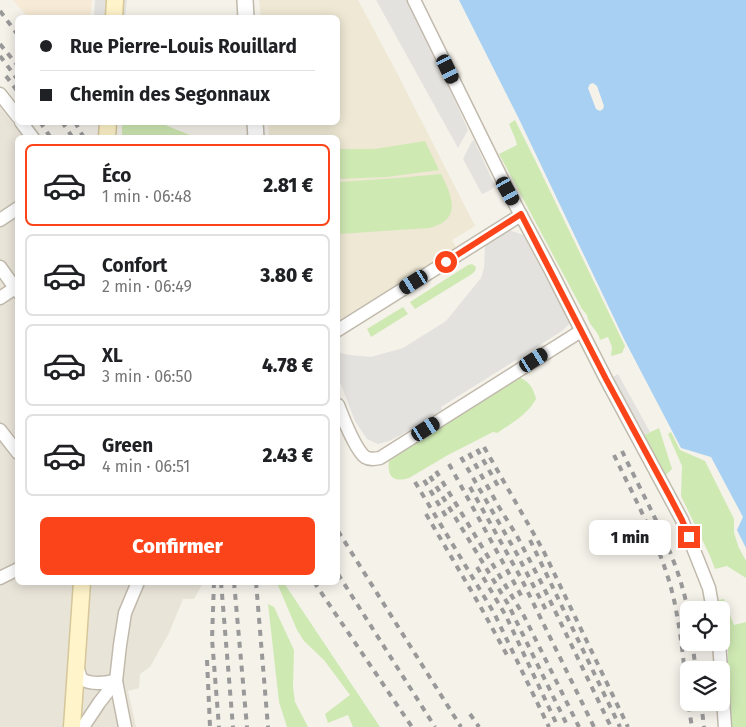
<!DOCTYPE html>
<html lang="fr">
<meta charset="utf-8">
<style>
body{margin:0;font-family:"Fira Sans",sans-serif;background:#f2f2f2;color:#202124;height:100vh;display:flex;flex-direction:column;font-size:19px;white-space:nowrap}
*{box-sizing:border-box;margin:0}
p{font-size:16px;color:#757577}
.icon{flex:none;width:28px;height:28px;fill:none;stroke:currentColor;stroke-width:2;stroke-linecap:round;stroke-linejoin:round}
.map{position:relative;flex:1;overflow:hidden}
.panel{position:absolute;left:15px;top:135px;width:325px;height:450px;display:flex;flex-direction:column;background:#fff;border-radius:8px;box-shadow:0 2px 12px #0003}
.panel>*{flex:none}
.banner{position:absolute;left:15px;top:15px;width:325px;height:110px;border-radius:8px;box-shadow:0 2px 12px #0003;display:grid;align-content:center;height:110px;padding:0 25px;background:#fff}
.controls{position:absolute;left:680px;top:601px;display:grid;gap:10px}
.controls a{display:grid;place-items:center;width:50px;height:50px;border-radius:8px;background:#fff;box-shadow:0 2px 12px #0003;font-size:25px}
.end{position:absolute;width:22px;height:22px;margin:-11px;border:6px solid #fc441a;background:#fff;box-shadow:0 0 0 2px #fff}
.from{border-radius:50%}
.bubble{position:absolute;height:35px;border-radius:8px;background:#fff;box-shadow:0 2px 12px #0003;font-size:16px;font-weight:800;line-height:35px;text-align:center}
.car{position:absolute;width:15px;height:30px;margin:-15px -8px;border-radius:6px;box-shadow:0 0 4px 1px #0007;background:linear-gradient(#222 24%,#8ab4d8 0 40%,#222 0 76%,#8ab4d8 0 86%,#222 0)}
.banner b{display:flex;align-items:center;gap:18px;height:48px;font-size:19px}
.banner b+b{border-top:1px solid #e0e0e0}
.banner i{width:12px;height:12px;background:#202124}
ul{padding:9px 0 0;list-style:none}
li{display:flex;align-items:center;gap:15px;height:82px;margin:0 10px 8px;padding:0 15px;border:2px solid #e0e0e0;border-radius:8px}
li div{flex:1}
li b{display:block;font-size:19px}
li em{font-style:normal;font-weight:800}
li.selected{border-color:#fc441a}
li>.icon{width:45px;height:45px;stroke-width:1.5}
.primary-button{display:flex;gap:10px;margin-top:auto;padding:10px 25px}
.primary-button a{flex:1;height:58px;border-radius:8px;background:#fc441a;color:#fff;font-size:20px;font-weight:800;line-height:58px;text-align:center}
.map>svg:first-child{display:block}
.residential{fill:#e9e4d8}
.commercial{fill:#f7ead6}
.education{fill:#eee8d4}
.green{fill:#cfe9b3}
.parking{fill:#e4e2de}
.water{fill:#a7d0f2;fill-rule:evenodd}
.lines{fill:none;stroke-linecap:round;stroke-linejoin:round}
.minor-casing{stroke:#c1baac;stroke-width:15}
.tertiary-casing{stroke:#c1baac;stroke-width:18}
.secondary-casing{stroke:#d5c79a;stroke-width:19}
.minor{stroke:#fff;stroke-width:12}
.tertiary{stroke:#fff;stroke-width:15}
.secondary{stroke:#fff4ca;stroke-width:16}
.rail{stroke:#999;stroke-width:4;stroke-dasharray:6 6;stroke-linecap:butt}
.route{stroke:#fc441a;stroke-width:6}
</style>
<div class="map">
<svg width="746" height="727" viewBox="0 0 746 727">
<rect width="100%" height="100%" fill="#f5f2ea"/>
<path class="residential" d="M0 107 23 137 18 138V582L203 583 194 599H183L169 633 150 667 140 674 139 688 128 691 136 727H0Z"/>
<path class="commercial" d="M13 0H92L90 17H28Z"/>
<path class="education" d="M259 0H358L397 73 475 226 452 240 456 247 338 321V138L269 137 268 123 338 122V18L261 17Z"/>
<g class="green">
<path d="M515 120 535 160 625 346 622 353 611 356 612 347 608 337 600 340C598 330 588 325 587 315L582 309 499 154 517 145 515 138 509 124Z"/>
<path d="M122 123H160L195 137H122Z"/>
<path d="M425 141 439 170 387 177 338 179V149H375Z"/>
<path d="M441 174C452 196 463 220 429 228L338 234V182L398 178Z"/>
<path d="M472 264 476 267 475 271 472 274 415 309 410 302 468 265Z"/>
<path d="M403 307 408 314 371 337 367 329Z"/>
<path d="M519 377C530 382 533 388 536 399 528 414 511 424 497 433L493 432 448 455 409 478C393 483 387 476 389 461Z"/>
<path d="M659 428 672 469 666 475 644 435Z"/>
<path d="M671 432 680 450 705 461 734 519V533L739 548 746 561V578L727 566 715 569 710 556 681 496 682 466 668 434Z"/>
<path d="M277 583H284L380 727H353L348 715 328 723 325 714 350 695 324 660 304 641 297 630Z"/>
<path d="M724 599 734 625 746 622V727H732L728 672V638L718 600Z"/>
<path d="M268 604 274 607 294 650 293 687 295 702 308 727H287L279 702Z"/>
</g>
<g class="parking">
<path d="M95 0H127L125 17 94 18Z"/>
<path d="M376 0H410L468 130 458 148Z"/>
<path d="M474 140 495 186 491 190 482 194 463 159 472 141Z"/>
<path d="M509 230 523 235 570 323 562 331 441 407 442 410 401 435 389 441 378 444 367 439 355 421 338 377V354L340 353 350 355 371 357 403 348 446 321 481 278 484 268 485 247 493 235Z"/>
<path d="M618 374 650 432 644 435 613 377Z"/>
</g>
<path class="water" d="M459 0H746V548L737 530 743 517 711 457 681 448 624 339 518 117ZM593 83 597 86 604 106 603 109 600 111 596 109 588 88 590 84Z"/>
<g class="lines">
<defs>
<g id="minor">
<path d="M414 0 508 191 551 271 606 379 682 520 709 588 713 610"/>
<path d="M0 94 18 117"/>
<path d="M21 122 33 138"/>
<path d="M0 220 18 208"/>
<path d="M0 267 18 292"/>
<path d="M0 298 18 286"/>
<path d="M338 330 521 215"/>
<path d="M338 405C343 418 355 449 365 457 370 460 375 459 380 458L581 331"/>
<path d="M0 430 18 453"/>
<path d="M0 578 18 569"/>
<path d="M719 642 721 670"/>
<path d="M77 666 81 679C92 685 104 683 116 681"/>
<path d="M721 671 725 727"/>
<path d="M83 727 99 703 116 681"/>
<path d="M125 727 116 681 120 645 125 613 138 582"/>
</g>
<g id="tertiary">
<path d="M245 0 246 18"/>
<path d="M255 122 256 138"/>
</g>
<g id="secondary">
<path d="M114 18 115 0"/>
<path d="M107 138 108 122"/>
<path d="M72 727 82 582"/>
</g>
</defs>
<use href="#minor" class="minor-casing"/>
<use href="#tertiary" class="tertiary-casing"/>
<use href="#secondary" class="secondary-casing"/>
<use href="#minor" class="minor"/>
<use href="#tertiary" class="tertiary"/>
<use href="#secondary" class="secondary"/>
<g class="rail">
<path d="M0 11 18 35"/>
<path d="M0 44 18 66"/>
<path d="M0 56 18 80"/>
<path d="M6 76 18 92"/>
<path d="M40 122 51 138"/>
<path d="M62 122 73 138"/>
<path d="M75 122 84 138"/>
<path d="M484 447 543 550 628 727"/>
<path d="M477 449 498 486"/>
<path d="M622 451C646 502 681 561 689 618"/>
<path d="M469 453 499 507 517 536 543 586 611 727"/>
<path d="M614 455C637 503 667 558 676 610 684 649 685 688 692 727"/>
<path d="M461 457 517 554 547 612"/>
<path d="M449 464 523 599"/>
<path d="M436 471 524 616 579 727"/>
<path d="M430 476 508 604 568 727"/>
<path d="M424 480 447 518"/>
<path d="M415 482 494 613 549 727"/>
<path d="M470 487 521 578 594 727"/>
<path d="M426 514 479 604 507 655"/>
<path d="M338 531 461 727"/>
<path d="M530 540 620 727"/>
<path d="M477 567 506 616 558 727"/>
<path d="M338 574 435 727"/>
<path d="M214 582 212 639 219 727"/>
<path d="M221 582 233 727"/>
<path d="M234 582 247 727"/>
<path d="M256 582 268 727"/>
<path d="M314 582 412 727"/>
<path d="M692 642 696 670"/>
<path d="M207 660 210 727"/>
<path d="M701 702 704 727"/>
<path d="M470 714 479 727"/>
</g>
</g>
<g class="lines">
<path class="route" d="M446 262 521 214 606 379 670 497 682 520 689 537"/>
</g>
</svg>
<div class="controls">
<a><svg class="icon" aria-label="locate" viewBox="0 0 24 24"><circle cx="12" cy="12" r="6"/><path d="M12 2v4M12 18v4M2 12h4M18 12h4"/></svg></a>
<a><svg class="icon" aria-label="layers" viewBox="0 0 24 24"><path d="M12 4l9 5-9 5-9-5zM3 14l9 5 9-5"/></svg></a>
</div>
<i class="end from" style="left:446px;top:262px"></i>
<i class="end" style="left:689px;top:537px"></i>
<div class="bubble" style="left:589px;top:520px;width:82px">1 min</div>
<i class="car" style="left:448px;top:69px;rotate:154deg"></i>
<i class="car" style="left:508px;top:191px;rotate:151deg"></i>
<i class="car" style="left:414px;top:282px;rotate:238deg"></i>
<i class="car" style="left:534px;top:360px;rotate:58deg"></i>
<i class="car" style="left:426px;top:429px;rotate:58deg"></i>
<div class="banner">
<b><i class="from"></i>Rue Pierre-Louis Rouillard</b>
<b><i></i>Chemin des Segonnaux</b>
</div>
<section class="panel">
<ul>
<li class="selected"><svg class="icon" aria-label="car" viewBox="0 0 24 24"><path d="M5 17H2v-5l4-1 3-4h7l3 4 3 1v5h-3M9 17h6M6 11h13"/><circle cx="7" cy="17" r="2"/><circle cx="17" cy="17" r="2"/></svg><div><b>Éco</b><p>1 min · 06:48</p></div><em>2.81 €</em></li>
<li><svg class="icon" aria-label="car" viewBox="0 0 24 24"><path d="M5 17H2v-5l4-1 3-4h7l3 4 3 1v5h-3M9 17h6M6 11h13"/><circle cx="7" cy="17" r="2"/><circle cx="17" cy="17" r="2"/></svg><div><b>Confort</b><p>2 min · 06:49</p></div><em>3.80 €</em></li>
<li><svg class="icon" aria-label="car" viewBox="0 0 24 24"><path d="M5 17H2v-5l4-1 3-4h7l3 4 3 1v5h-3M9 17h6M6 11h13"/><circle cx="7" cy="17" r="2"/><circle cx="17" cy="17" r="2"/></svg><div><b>XL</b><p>3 min · 06:50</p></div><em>4.78 €</em></li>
<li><svg class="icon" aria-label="car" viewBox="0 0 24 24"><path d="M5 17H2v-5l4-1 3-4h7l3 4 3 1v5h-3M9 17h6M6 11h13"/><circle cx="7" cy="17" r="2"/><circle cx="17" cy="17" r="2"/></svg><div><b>Green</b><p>4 min · 06:51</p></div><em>2.43 €</em></li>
</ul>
<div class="primary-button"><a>Confirmer</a></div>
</section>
</div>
